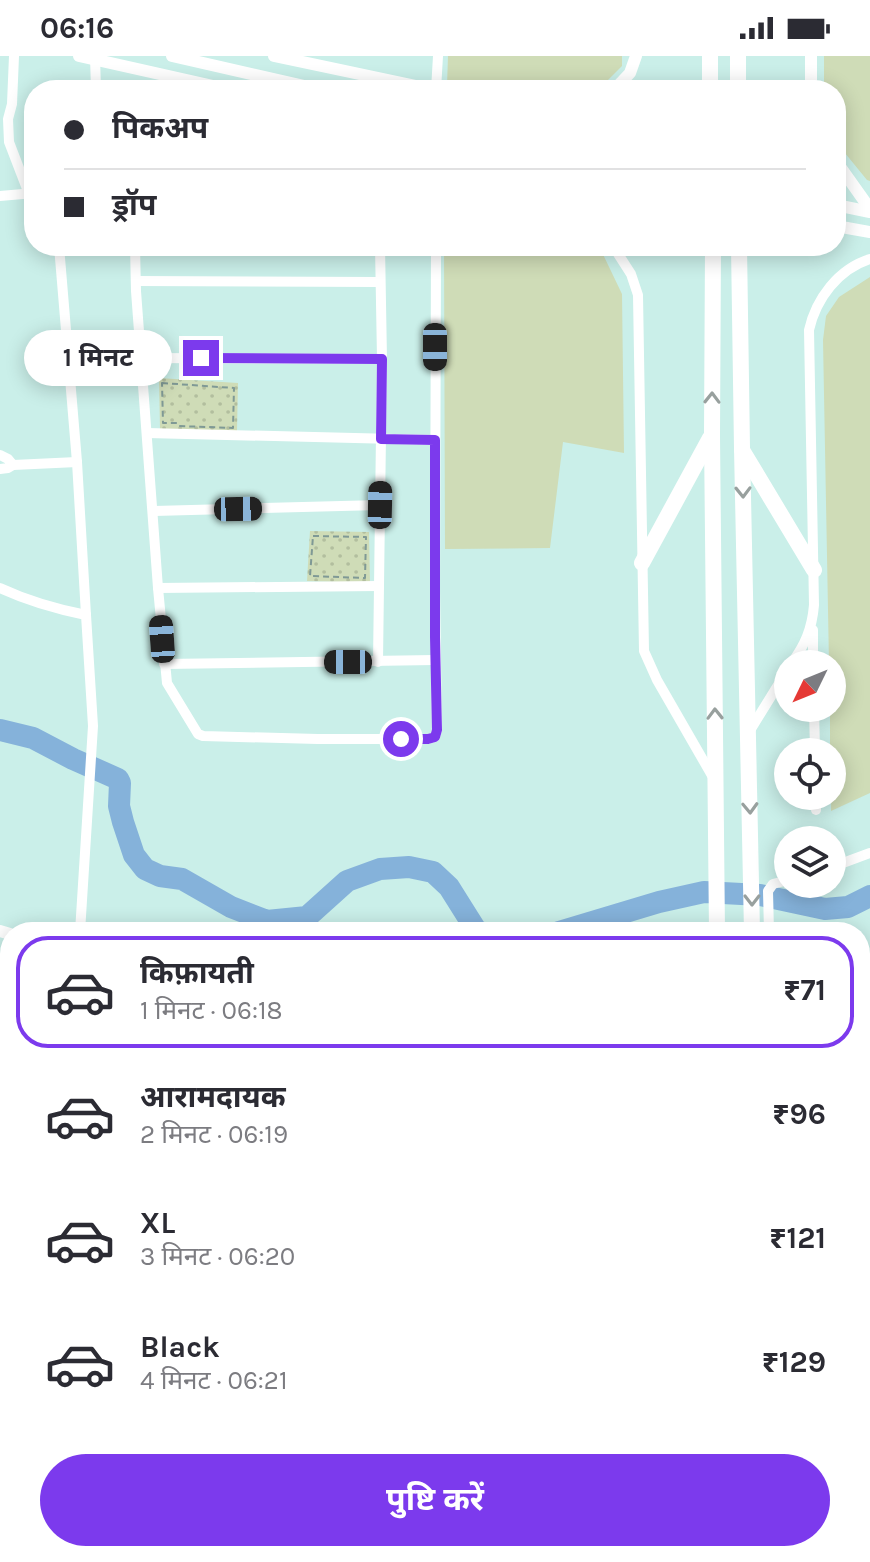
<!DOCTYPE html>
<html lang="hi">
<meta charset="utf-8">
<style>
body{margin:0;font-family:Karla,"Noto Sans Devanagari",sans-serif;background:#f7f7f7;color:#2b2b33;height:100vh;display:flex;flex-direction:column;font-size:30px;white-space:nowrap}
*{box-sizing:border-box;margin:0}
p{font-size:26px;color:#7c7c81}
.icon{flex:none;width:44px;height:44px;fill:none;stroke:currentColor;stroke-width:2;stroke-linecap:round;stroke-linejoin:round}
.map{position:relative;flex:1;overflow:hidden}
.drawer{position:absolute;left:0px;top:866px;width:870px;height:640px;display:flex;flex-direction:column;background:#fff;border-radius:32px 32px 0 0;box-shadow:0 4px 20px #0003}
.drawer>*{flex:none}
.banner{position:absolute;left:24px;top:24px;width:822px;height:176px;border-radius:32px;box-shadow:0 4px 20px #0003;display:grid;align-content:center;height:176px;padding:0 40px;background:#fff}
.needle{width:52px;rotate:227deg}
.tools{position:absolute;left:774px;top:594px;display:grid;gap:16px}
.tools a{display:grid;place-items:center;width:72px;height:72px;border-radius:50%;background:#fff;box-shadow:0 4px 20px #0003;font-size:40px}
.end{position:absolute;width:36px;height:36px;margin:-18px;border:10px solid #7c3aed;background:#fff;box-shadow:0 0 0 4px #fff}
.from{border-radius:50%}
.bubble{position:absolute;height:56px;border-radius:28px;background:#fff;box-shadow:0 4px 20px #0003;font-size:26px;font-weight:700;line-height:56px;text-align:center}
.car{position:absolute;width:24px;height:48px;margin:-24px -12px;border-radius:10px;box-shadow:0 0 6px 2px #0007;background:linear-gradient(#222 24%,#8ab4d8 0 40%,#222 0 76%,#8ab4d8 0 86%,#222 0)}
.banner b{display:flex;align-items:center;gap:28px;height:76px;font-size:30px}
.banner b+b{border-top:2px solid #e1e1e2}
.banner i{width:20px;height:20px;background:#2b2b33}
ul{padding:14px 0 0;list-style:none}
li{display:flex;align-items:center;gap:24px;height:112px;margin:0 16px 12px;padding:0 24px;border:4px solid transparent;border-radius:32px}
li div{flex:1}
li b{display:block;font-size:30px}
li em{font-style:normal;font-weight:700}
li.active{border-color:#7c3aed}
li>.icon{width:72px;height:72px;stroke-width:1.5}
.action{display:flex;gap:16px;margin-top:auto;padding:16px 40px}
.action a{flex:1;height:92px;border-radius:48px;background:#7c3aed;color:#fff;font-size:32px;font-weight:700;line-height:92px;text-align:center}
.status{display:flex;justify-content:space-between;align-items:center;height:56px;padding:0 40px;background:#fff;direction:ltr}
.status svg{height:22px;fill:currentColor}
.map>svg:first-child{display:block}
.grass{fill:#cfdcb7}
.park{fill:url(#park-dots)}
.lines{fill:none;stroke-linecap:round;stroke-linejoin:round}
.river{stroke:#85b2da;stroke-width:22}
.path{stroke:#7f9995;stroke-width:2;stroke-dasharray:6 4;stroke-linecap:butt}
.minor{stroke:#fff;stroke-width:10}
.tertiary{stroke:#fff;stroke-width:12}
.primary{stroke:#fff;stroke-width:16}
.oneway{stroke:#98a09e}
.route{stroke:#7c3aed;stroke-width:10}
</style>
<div class="status"><b>06:16</b><svg viewBox="0 0 49 12"><path d="M0 12V9h3v3zM5 12V6h3v6zM10 12V3h3v9zM15 12V0h3v12zM26 1h20v11H26zM47 4h2v5h-2z"/></svg></div>
<div class="map">
<svg width="870" height="1506" viewBox="0 0 870 1506">
<defs>
<pattern id="park-dots" width="8" height="8" patternUnits="userSpaceOnUse" patternTransform="scale(2)"><rect width="8" height="8" fill="#cfdcb7"/><path d="M2 2h.1M6 6h.1" fill="none" stroke="#b2be9e" stroke-width="1.8" stroke-linecap="round"/></pattern>
</defs>
<rect width="100%" height="100%" fill="#caefe9"/>
<g class="grass">
<path d="M448 0H622V10L598 34H466L447 30Z"/>
<path d="M824 0H870V125L867 124 836 86V34H824Z"/>
<path d="M444 190H599L622 238 624 397 563 386 550 492 445 493Z"/>
<path d="M870 221V737L831 755 832 696H830V652H832V608H829L823 284 826 260 839 241Z"/>
</g>
<g class="park">
<path d="M159 322 238 327 237 375 160 373Z"/>
<path d="M310 475 369 476 370 527 307 525Z"/>
</g>
<g class="lines">
<g class="river">
<path d="M0 674 33 682 73 703 118 723 120 727 119 750 123 766 134 799 145 813 160 820 182 823 231 851 267 865 307 861 347 825 380 813 409 811 433 816 449 831 476 874 480 876"/>
<path d="M559 876 659 846 704 836 760 839 825 853 848 851 870 840"/>
</g>
<g class="path">
<path d="M162 327 234 332 233 372 179 370 177 367H163Z"/>
<path d="M313 480 366 481 365 522 310 520Z"/>
</g>
<g class="minor">
<path d="M14 0 12 48 8 63 9 86 29 138"/>
<path d="M95 0 96 34"/>
<path d="M436 34 438 0"/>
<path d="M0 140 34 137"/>
<path d="M59 190 77 406 86 559"/>
<path d="M135 190 136 235 158 532 379 530"/>
<path d="M613 190 631 218 638 239 644 595 657 624 714 723"/>
<path d="M136 225 379 226"/>
<path d="M141 302 382 303"/>
<path d="M147 377 435 384"/>
<path d="M0 399 8 403 13 409 8 412 0 413"/>
<path d="M13 409 77 406"/>
<path d="M154 455 380 449"/>
<path d="M0 532C28 545 56 553 86 559L93 670 80 876"/>
<path d="M158 532 167 627 198 678 203 680 318 683H428L435 681 437 674 435 534 436 190"/>
<path d="M813 574V608"/>
<path d="M378 606 382 303 380 190"/>
<path d="M164 608 435 604"/>
<path d="M791 608C805 589 812 573 814 549L809 274C816 243 838 213 870 203"/>
<path d="M814 652 815 696"/>
<path d="M749 676 788 613"/>
<path d="M816 740V754"/>
<path d="M832 811 870 797"/>
<path d="M769 876 768 835 773 828 788 824"/>
<path d="M0 939 10 941"/>
<path d="M0 1129 10 1130"/>
<path d="M860 1433 870 1397"/>
<path d="M0 1475 10 1479"/>
<path d="M0 1493 32 1506"/>
<path d="M54 1496 95 1506"/>
<path d="M129 1506 132 1496"/>
<path d="M474 1506 476 1496"/>
<path d="M629 1506 632 1496"/>
<path d="M712 1506 715 1496"/>
<path d="M840 1506 843 1496"/>
</g>
<g class="tertiary">
<path d="M79 0 231 34"/>
<path d="M172 0 322 34"/>
<path d="M274 0 435 34"/>
<path d="M614 34 630 17 636 0"/>
<path d="M811 34V0"/>
<path d="M836 105 870 153"/>
<path d="M836 149 870 156"/>
<path d="M836 170 870 176"/>
<path d="M0 875 10 878"/>
<path d="M860 1372 870 1375"/>
</g>
<g class="primary">
<path d="M710 0V34"/>
<path d="M738 34V0"/>
<path d="M713 190 712 380 717 876"/>
<path d="M739 190 742 392 752 876"/>
<path d="M742 394 814 514"/>
<path d="M642 507 710 382"/>
<path d="M656 1506 659 1496"/>
<path d="M678 1506 681 1496"/>
</g>
</g>
<defs><path id="oneway-chevron" d="M-2-3.5L2.5 0L-2 3.5" fill="none" stroke-width="1.6" stroke-linecap="round" stroke-linejoin="round" transform="scale(2)"/></defs>
<g class="oneway">
<use href="#oneway-chevron" transform="translate(712 342) rotate(-89)"/>
<use href="#oneway-chevron" transform="translate(743 436) rotate(89)"/>
<use href="#oneway-chevron" transform="translate(715 658) rotate(-91)"/>
<use href="#oneway-chevron" transform="translate(750 752) rotate(88)"/>
<use href="#oneway-chevron" transform="translate(752 844) rotate(90)"/>
</g>
<g class="lines">
<path class="route" d="M201 302 382 303 381 383 435 384V581L437 674 435 681 428 683H401"/>
</g>
</svg>
<div class="tools">
<a><svg class="needle" viewBox="-14 -14 28 28"><path d="M0-13l5 13h-10z" fill="#e53935"/><path d="M0 13l5-13h-10z" fill="#7c7c81"/></svg></a>
<a><svg class="icon" aria-label="locate" viewBox="0 0 24 24"><circle cx="12" cy="12" r="6"/><path d="M12 2v4M12 18v4M2 12h4M18 12h4"/></svg></a>
<a><svg class="icon" aria-label="layers" viewBox="0 0 24 24"><path d="M12 4l9 5-9 5-9-5zM3 14l9 5 9-5"/></svg></a>
</div>
<i class="end from" style="left:401px;top:683px"></i>
<i class="end" style="left:201px;top:302px"></i>
<div class="bubble" style="left:24px;top:274px;width:148px">1 मिनट</div>
<i class="car" style="left:435px;top:291px;rotate:180deg"></i>
<i class="car" style="left:380px;top:449px;rotate:1deg"></i>
<i class="car" style="left:238px;top:453px;rotate:89deg"></i>
<i class="car" style="left:162px;top:583px;rotate:356deg"></i>
<i class="car" style="left:348px;top:606px;rotate:270deg"></i>
<div class="banner">
<b><i class="from"></i>पिकअप</b>
<b><i></i>ड्रॉप</b>
</div>
<section class="drawer">
<ul>
<li class="active"><svg class="icon" aria-label="car" viewBox="0 0 24 24"><path d="M5 17H2v-5l4-1 3-4h7l3 4 3 1v5h-3M9 17h6M6 11h13"/><circle cx="7" cy="17" r="2"/><circle cx="17" cy="17" r="2"/></svg><div><b>किफ़ायती</b><p>1 मिनट · 06:18</p></div><em>₹71</em></li>
<li><svg class="icon" aria-label="car" viewBox="0 0 24 24"><path d="M5 17H2v-5l4-1 3-4h7l3 4 3 1v5h-3M9 17h6M6 11h13"/><circle cx="7" cy="17" r="2"/><circle cx="17" cy="17" r="2"/></svg><div><b>आरामदायक</b><p>2 मिनट · 06:19</p></div><em>₹96</em></li>
<li><svg class="icon" aria-label="car" viewBox="0 0 24 24"><path d="M5 17H2v-5l4-1 3-4h7l3 4 3 1v5h-3M9 17h6M6 11h13"/><circle cx="7" cy="17" r="2"/><circle cx="17" cy="17" r="2"/></svg><div><b>XL</b><p>3 मिनट · 06:20</p></div><em>₹121</em></li>
<li><svg class="icon" aria-label="car" viewBox="0 0 24 24"><path d="M5 17H2v-5l4-1 3-4h7l3 4 3 1v5h-3M9 17h6M6 11h13"/><circle cx="7" cy="17" r="2"/><circle cx="17" cy="17" r="2"/></svg><div><b>Black</b><p>4 मिनट · 06:21</p></div><em>₹129</em></li>
</ul>
<div class="action"><a>पुष्टि करें</a></div>
</section>
</div>
